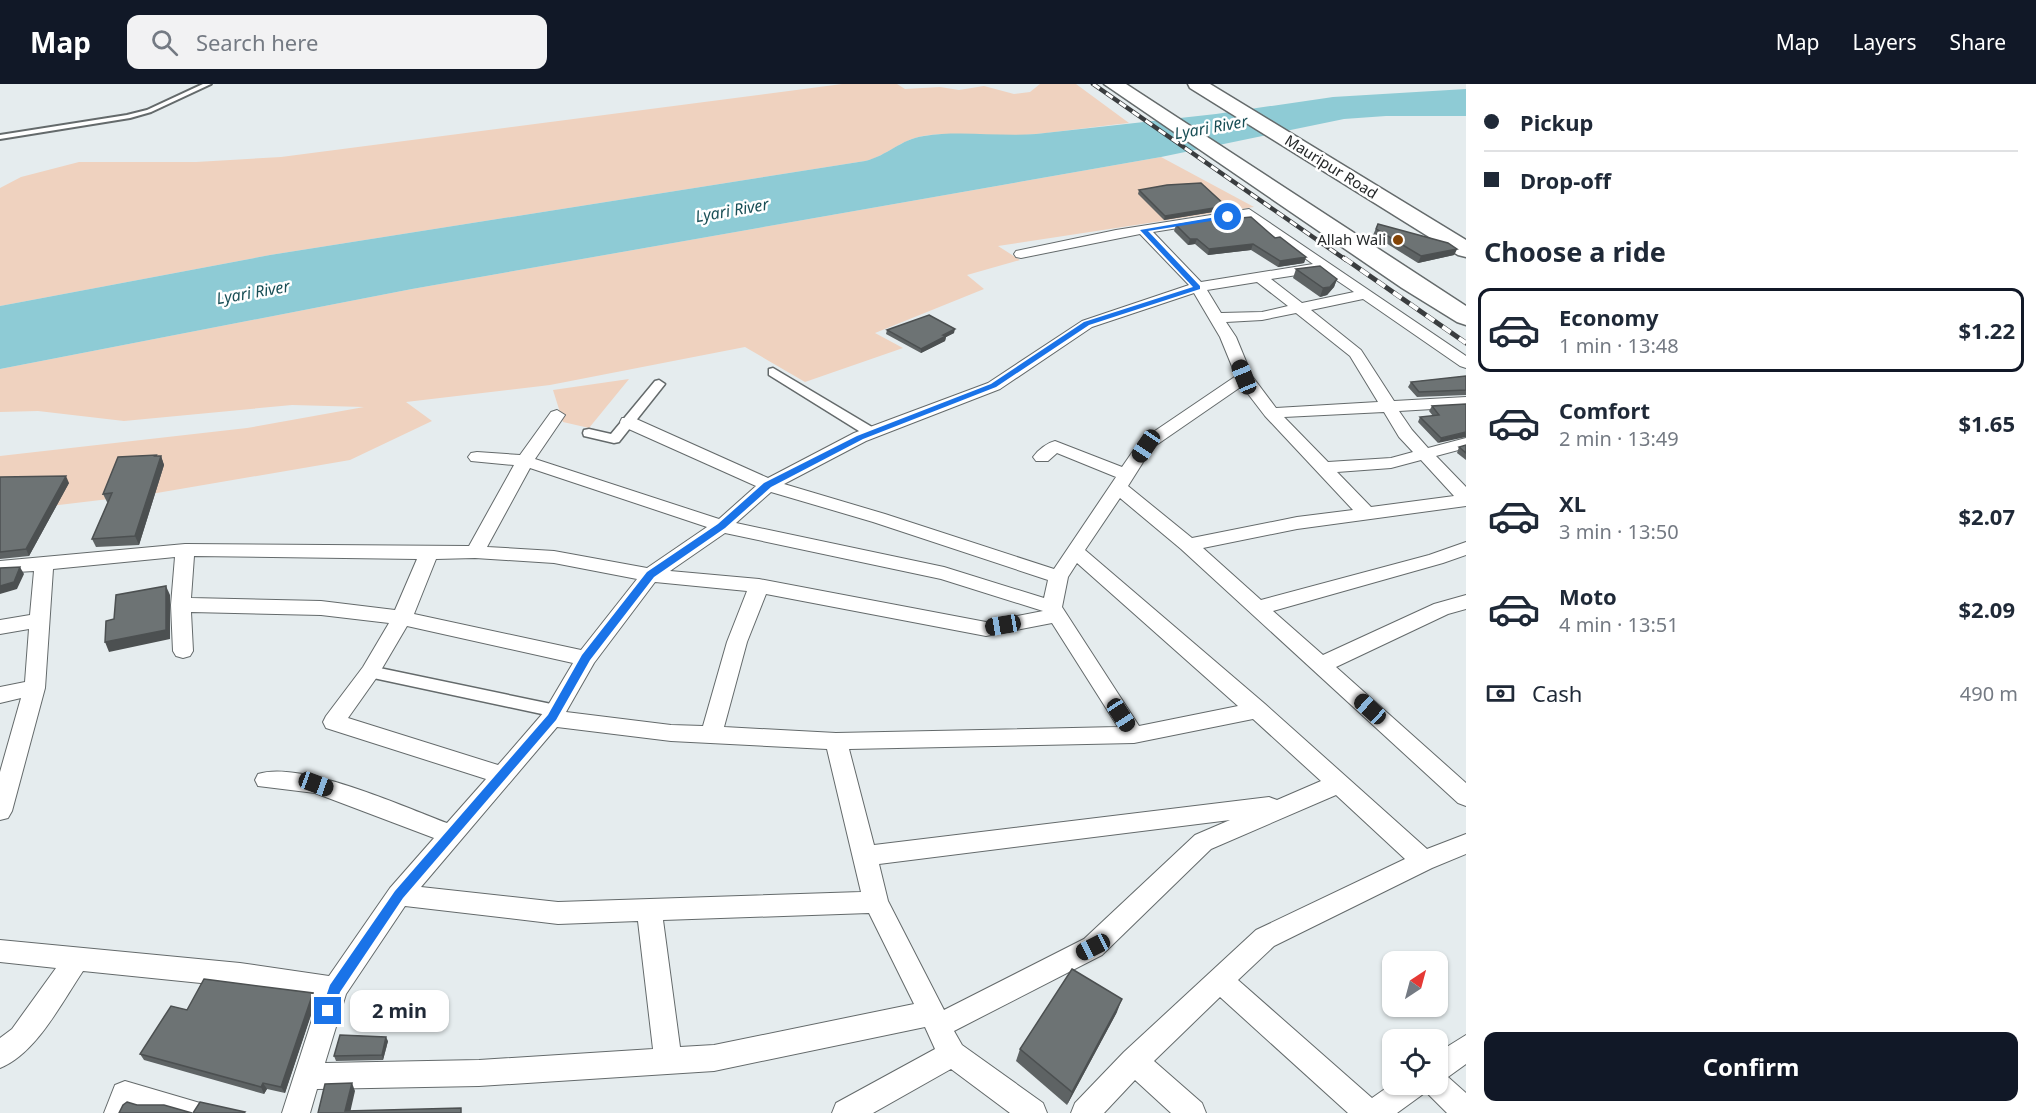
<!DOCTYPE html>
<meta charset="utf-8">
<style>
body{margin:0;font-family:"Noto Sans",sans-serif;background:#f2f2f3;color:#1f2937;height:100vh;display:flex;flex-direction:column;font-size:22px;white-space:nowrap}
*{box-sizing:border-box;margin:0}
p{font-size:20px;color:#747a83}
.icon{flex:none;width:33px;height:33px;fill:none;stroke:currentColor;stroke-width:2;stroke-linecap:round;stroke-linejoin:round}
.map{position:relative;flex:1;overflow:hidden}
.drawer{display:flex;flex-direction:column;background:#fff;width:570px}
.drawer>*{flex:none}
.hud{display:grid;align-content:center;height:132px;padding:0 18px;background:#fff}
.needle{width:39px;rotate:36deg}
.controls{position:absolute;left:1382px;top:867px;display:grid;gap:12px}
.controls a{display:grid;place-items:center;width:66px;height:66px;border-radius:12px;background:#fff;box-shadow:0 2px 4px #0004;font-size:30px}
.end{position:absolute;width:27px;height:27px;margin:-14px;border:8px solid #1a73e8;background:#fff;box-shadow:0 0 0 3px #fff}
.from{border-radius:50%}
.bubble{position:absolute;height:42px;border-radius:12px;background:#fff;box-shadow:0 2px 4px #0004;font-size:20px;font-weight:700;line-height:42px;text-align:center}
.car{position:absolute;width:18px;height:36px;margin:-18px -9px;border-radius:8px;box-shadow:0 0 4px 2px #0007;background:linear-gradient(#222 24%,#8ab4d8 0 40%,#222 0 76%,#8ab4d8 0 86%,#222 0)}
.hud b{display:flex;align-items:center;gap:21px;height:57px;font-size:22px}
.hud b+b{border-top:2px solid #e0e1e3}
.hud i{width:15px;height:15px;background:#1f2937}
ul{padding:0;list-style:none}
li{display:flex;align-items:center;gap:18px;height:84px;margin:0 12px 9px;padding:0 6px;border:3px solid transparent;border-radius:12px}
li div{flex:1}
li b{display:block;font-size:22px}
li em{font-style:normal;font-weight:700}
li.current{border-color:#111827}
li>.icon{width:54px;height:54px;stroke-width:1.5}
h2{padding:0 18px;font-size:27px;line-height:72px}
.pay{display:flex;align-items:center;gap:15px;height:66px;padding:0 18px;font-size:22px}
.pay p{margin-inline-start:auto}
.cta{display:flex;gap:12px;margin-top:auto;padding:12px 18px}
.cta a{flex:1;height:69px;border-radius:12px;background:#111827;color:#fff;font-size:24px;font-weight:700;line-height:69px;text-align:center}
header{display:flex;align-items:center;gap:36px;box-sizing:border-box;height:84px;padding:0 30px;background:#111827;color:#fff}
header strong{font-size:28px}
nav{display:flex;gap:33px;margin-inline-start:auto;font-size:21px}
.search{width:420px;height:54px;background:#f2f2f3;display:flex;align-items:center;gap:15px;box-sizing:border-box;padding:0 21px;border-radius:12px;color:#747a83;font-size:22px}
main{display:flex;flex:1;min-height:0}
.map>svg:first-child{display:block}
.green{fill:#efd2bf}
.water{fill:#8ecbd5}
.lines{fill:none;stroke-linecap:round;stroke-linejoin:round}
.service-casing{stroke:#646a6b;stroke-width:4}
.pedestrian-casing{stroke:#646a6b;stroke-width:3}
.minor-casing{stroke:#646a6b;stroke-width:2}
.trunk-casing{stroke:#646a6b;stroke-width:3}
.motorway-casing{stroke:#646a6b;stroke-width:3}
.service{fill:#fff;fill-rule:evenodd}
.pedestrian{fill:#fff;fill-rule:evenodd}
.minor{fill:#fff;fill-rule:evenodd}
.trunk{fill:#fff;fill-rule:evenodd}
.motorway{fill:#fff;fill-rule:evenodd}
.rail-far1-casing{stroke:#3a3d3f;stroke-width:4.5}
.rail-casing{stroke:#3a3d3f;stroke-width:5}
.rail-far1{stroke:#fff;stroke-width:3;stroke-dasharray:8;stroke-linecap:butt}
.rail{stroke:#fff;stroke-width:4;stroke-dasharray:10;stroke-linecap:butt}
.wall{fill:#5e6364}
.shaded-wall{fill:#4c5051}
.building{fill:#6d7374;stroke:#4c5051;stroke-width:1.5}
.route{fill:#1a73e8}
.poi-dot{fill:#834407;stroke:#fff;stroke-width:2}
.labels{text-anchor:middle;stroke-width:5;stroke-linejoin:round;paint-order:stroke}
.far-street-label{font-size:15px;fill:#242728;stroke:#fff}
.far-poi-label{font-size:15px;fill:#242728;stroke:#fff;text-anchor:end}
.far-water-label{font-size:16px;font-style:italic;fill:#194f56;stroke:#fff}
</style>
<header>
<strong>Map</strong>
<div class="search"><svg class="icon" aria-label="search" viewBox="0 0 24 24"><circle cx="10" cy="10" r="6"/><path d="M15 15l6 6"/></svg>Search here</div>
<nav><a>Map</a><a>Layers</a><a>Share</a></nav>
</header>
<main>
<div class="map">
<svg width="1466" height="1029" viewBox="0 0 1466 1029">
<rect width="100%" height="100%" fill="#e5ecee"/>
<g class="green">
<path d="M842 0H897L905 5 940 3 959 6 984 2 1014 10 1030 8 1040 0H1076L1129 39C1090 43 1050 50 1010 52 982 53 951 47 923 52 900 56 887 72 865 77L270 171 0 222V104L21 93 79 78H196L281 73Z"/>
<path d="M1161 73 1254 123 998 162 1020 176 967 191 984 205 875 249 903 264 805 298 745 263 550 301 406 318 432 337 350 376 151 410 0 428V372L247 344 364 323 292 321 124 337 38 327 0 328V285L412 205Z"/>
<path d="M629 295 589 344 563 338 553 306Z"/>
</g>
<path class="water" d="M1466 5V32H1386L1344 35 1161 73 412 205 0 285V222L270 171 865 77C887 72 901 55 924 52 960 46 999 53 1036 50L1216 30 1333 13Z"/>
<g class="lines">
<defs>
<path id="service" d="M203 0H211L151 28 130 34 0 55V51L127 31 147 26Z"/>
<g id="pedestrian">
<path d="M773 284 877 346 878 349 872 353 867 352 769 291V285Z"/>
<path d="M659 296 665 300 619 358 614 359 584 352 583 349 584 346 589 345 611 350 655 297Z"/>
<path d="M370 582 556 621 562 623 564 627 562 631 556 633 364 592 362 588 364 584Z"/>
</g>
<g id="minor">
<path d="M1249 125 1466 272V284L1460 282 1363 215 1311 226 1361 266 1394 317 1466 313V323L1399 327 1412 346 1428 364 1466 354V364L1436 372 1466 403V422L1297 445 1203 464 1261 516 1429 471 1466 458V471L1443 479 1273 527 1323 571 1434 520 1466 511V525L1448 530 1336 583 1466 699V722L1458 719 1181 465 1120 414 1085 466 1265 620 1427 765 1466 750V770L1432 784 1274 862 1238 896 1372 1014 1392 1000H1437V969L1466 951V980L1448 993 1466 1009V1029H1447L1426 1008 1397 1029H1348L1220 913 1154 977 1202 1019 1206 1029H1171L1135 996 1104 1029H1071L1075 1019 1124 968 1256 846 1405 775 1336 711 1211 765 1102 871 954 947 962 961 1043 1019 1047 1029H1010L951 985 873 1029H832L836 1019 935 965 925 943 714 987 479 1002 317 1005 310 1029H282L319 914 240 903 83 887C62 918 36 970 0 984V954L12 945 56 884 0 878V856L240 879 329 892 390 804 434 754 315 709 258 702 255 696 258 690C301 676 404 723 447 739L486 695 326 644 323 638 326 632 363 583 389 539 321 531 191 528 193 567 190 572 183 574 176 572 173 567 171 521 175 473 53 485 45 604 12 727 8 734 0 736V688L21 614 0 619V603L25 598 29 545 0 550V536L30 531 34 487 0 489V477L185 460 469 462 514 381 471 377 468 373 471 369 477 368 520 371 551 328 557 326 565 331 535 375 719 435 756 402 622 342 620 338 622 334H634L768 394 854 349 988 299 1082 237 1189 201 1140 150 1021 174 1016 173 1014 170 1016 167 1116 146ZM1247 133 1313 180 1201 198 1153 148ZM1323 187 1354 208 1302 219 1271 195ZM1257 198 1288 222 1262 228 1221 229 1207 206ZM1194 209 1220 253 1236 292 1140 357 1122 383 1055 357C1047 359 1038 366 1033 373L1036 377H1048L1057 369 1116 393 1054 485 885 430 784 400 866 357 1000 305 1092 243ZM1296 229 1350 272 1378 318 1276 324 1252 292 1236 253 1226 238 1262 236ZM1242 302 1265 332 1353 426 1297 433 1192 454 1128 402 1152 364ZM1384 328 1399 353 1413 368 1391 374 1328 378 1284 333ZM1421 376 1454 412 1371 423 1337 388 1391 384ZM530 384 707 443 647 484 554 467 487 463ZM771 408 873 438 1048 496 1044 514 944 483 736 439ZM725 449 941 495 1043 527 986 538 759 495 670 487ZM194 472 417 475 395 526 321 517 191 514ZM475 474 554 479 637 495 581 566 414 530 436 475ZM1077 479 1238 622 1139 642 1062 523 1068 493ZM655 498 747 507 727 558 703 642 671 641 566 628 594 579ZM766 510 986 552 1052 539 1118 643 836 649 724 643 747 558ZM407 542 573 579 544 628 498 681 348 634 377 593ZM1253 635 1321 697 1277 716 1269 713 874 761 849 665 1134 659ZM557 643 671 657 827 665 861 808 558 818 421 803ZM1230 736 1195 751 1084 855 944 926 888 817 879 780ZM405 822 558 840 638 837 653 965 479 976 325 979 346 910ZM869 829 914 920 714 961 680 963 663 836Z"/>
<path d="M125 997 200 1019 204 1029H144L133 1026 132 1029H104L115 1001Z"/>
</g>
<path id="trunk" d="M1188 0H1210L1466 156V173L1458 171 1190 4Z"/>
<path id="motorway" d="M1104 0H1126L1466 222V241L1457 238 1402 204Z"/>
</defs>
<use href="#service" class="service-casing"/>
<use href="#pedestrian" class="pedestrian-casing"/>
<use href="#minor" class="minor-casing"/>
<use href="#trunk" class="trunk-casing"/>
<use href="#motorway" class="motorway-casing"/>
<use href="#service" class="service"/>
<use href="#pedestrian" class="pedestrian"/>
<use href="#minor" class="minor"/>
<use href="#trunk" class="trunk"/>
<use href="#motorway" class="motorway"/>
<defs>
<path id="rail-far1" d="M1093 0 1346 176"/>
<path id="rail" d="M1344 174 1466 259"/>
</defs>
<use href="#rail-far1" class="rail-far1-casing"/>
<use href="#rail" class="rail-casing"/>
<use href="#rail-far1" class="rail-far1"/>
<use href="#rail" class="rail"/>
</g>
<g class="wall">
<path d="M1139 106 1225 126 1164 136 1138 110Z"/>
<path d="M1241 134 1275 154 1306 173 1304 179 1278 183 1251 166 1208 171 1195 160 1188 161 1174 147 1176 141Z"/>
<path d="M1378 140 1457 165 1454 171 1418 179 1373 151Z"/>
<path d="M1296 185 1337 195 1334 203 1327 211 1320 213 1293 194Z"/>
<path d="M887 246 954 249 946 253 945 257 921 269 886 250Z"/>
<path d="M1466 292V311L1417 313 1408 303 1411 298Z"/>
<path d="M1466 320 1438 359 1418 338 1420 333 1433 332 1429 327 1432 322Z"/>
<path d="M1466 361V376L1457 369 1459 363Z"/>
<path d="M156 371 157 372H161L164 381 139 461 96 463 92 455 108 418H107L103 410Z"/>
<path d="M0 393 69 399 29 472 0 475Z"/>
<path d="M313 909 316 916 285 1009 267 1005 264 1010 144 976 140 970 187 926Z"/>
<path d="M1117 928 1067 1021 1016 977 1020 965Z"/>
<path d="M388 957 383 976 336 977 334 972Z"/>
</g>
<g class="shaded-wall">
<path d="M1226 122 1225 126 1164 136 1165 132Z"/>
<path d="M1190 155H1197L1195 160 1188 161Z"/>
<path d="M1253 160 1251 166 1208 171 1209 165Z"/>
<path d="M1457 165 1454 171 1418 179 1421 172Z"/>
<path d="M1306 173 1304 179 1278 183 1280 177Z"/>
<path d="M1337 195 1334 203 1327 211 1320 213 1323 204Z"/>
<path d="M955 245 954 249 946 253 945 257 921 269V265L943 251Z"/>
<path d="M1466 348V353L1438 359 1441 354Z"/>
<path d="M156 371 159 378 161 372 164 381 139 461 135 452Z"/>
<path d="M66 392 69 399 29 472 26 465Z"/>
<path d="M20 483 24 490 17 505 0 510V502Z"/>
<path d="M166 502 170 511V555L109 568 105 558Z"/>
<path d="M313 909 316 916 285 1009 281 1003Z"/>
<path d="M1122 915 1117 928 1067 1021 1072 1008Z"/>
<path d="M386 953 388 957 383 976 382 971Z"/>
<path d="M263 999 267 1005 264 1010 261 1003Z"/>
<path d="M352 999 355 1007 350 1029 345 1027Z"/>
</g>
<g class="building">
<path d="M1201 99 1226 122 1165 132 1139 106 1167 101Z"/>
<path d="M1238 131 1241 134 1251 133 1275 154 1280 153 1306 173 1280 177 1253 160 1209 165 1197 155H1190L1176 141Z"/>
<path d="M1378 140 1448 159 1457 165 1421 172 1376 145Z"/>
<path d="M1320 182 1337 195 1330 203 1323 204 1296 185Z"/>
<path d="M929 231 955 245 943 251 946 252 921 265 887 246Z"/>
<path d="M1466 292V306L1419 308 1411 298Z"/>
<path d="M1466 320V348L1441 354 1420 333 1439 331 1432 322Z"/>
<path d="M1466 361V369L1459 363Z"/>
<path d="M156 371 155 372H161L135 452 92 455 112 409 103 410 118 373Z"/>
<path d="M66 392 26 465 0 468V393Z"/>
<path d="M20 483 14 498 0 502V484Z"/>
<path d="M166 502V546L105 558 106 537 114 535 116 511Z"/>
<path d="M1072 885 1122 915 1072 1008 1020 965Z"/>
<path d="M204 895 313 909 281 1003 263 999 261 1003 140 970 171 922 187 926Z"/>
<path d="M340 951 386 953 382 971 334 972Z"/>
<path d="M352 999 345 1027 461 1024V1029H318L325 1000Z"/>
<path d="M127 1018 137 1021H164L192 1029H119L123 1021Z"/>
<path d="M200 1018 245 1028 244 1029H193Z"/>
</g>
<path class="route" d="M1228 131 1230 134 1148 147 1200 202V205L1089 241 996 303 863 355 771 403 725 444 654 493 590 576 556 636 403 814 340 908 333 931H323L321 927 330 901 395 807 548 631 582 571 647 488 718 440 764 399 857 352 991 300 1084 238 1193 203 1140 146Z"/>
<circle class="poi-dot" cx="1398" cy="156" r="6"/>
<g class="labels">
<g class="far-street-label">
<text transform="translate(1331 83) rotate(32)" y="5">Mauripur Road</text>
</g>
<g class="far-poi-label">
<text x="1386" y="161">Allah Wali</text>
</g>
<g class="far-water-label">
<text transform="translate(1211 43) rotate(-10)" y="6">Lyari River</text>
<text transform="translate(732 126) rotate(-10)" y="6">Lyari River</text>
<text transform="translate(253 208) rotate(-10)" y="6">Lyari River</text>
</g>
</g>
</svg>
<div class="controls">
<a><svg class="needle" viewBox="-14 -14 28 28"><path d="M0-13l5 13h-10z" fill="#e53935"/><path d="M0 13l5-13h-10z" fill="#747a83"/></svg></a>
<a><svg class="icon" aria-label="locate" viewBox="0 0 24 24"><circle cx="12" cy="12" r="6"/><path d="M12 2v4M12 18v4M2 12h4M18 12h4"/></svg></a>
</div>
<i class="end from" style="left:1228px;top:133px"></i>
<i class="end" style="left:328px;top:927px"></i>
<div class="bubble" style="left:350px;top:906px;width:99px">2 min</div>
<i class="car" style="left:1244px;top:293px;rotate:338deg"></i>
<i class="car" style="left:1146px;top:362px;rotate:214deg"></i>
<i class="car" style="left:1003px;top:541px;rotate:260deg"></i>
<i class="car" style="left:1370px;top:625px;rotate:312deg"></i>
<i class="car" style="left:1121px;top:631px;rotate:147deg"></i>
<i class="car" style="left:316px;top:700px;rotate:110deg"></i>
<i class="car" style="left:1093px;top:863px;rotate:243deg"></i>
</div>
<section class="drawer">
<div class="hud">
<b><i class="from"></i>Pickup</b>
<b><i></i>Drop-off</b>
</div>
<h2>Choose a ride</h2>
<ul>
<li class="current"><svg class="icon" aria-label="car" viewBox="0 0 24 24"><path d="M5 17H2v-5l4-1 3-4h7l3 4 3 1v5h-3M9 17h6M6 11h13"/><circle cx="7" cy="17" r="2"/><circle cx="17" cy="17" r="2"/></svg><div><b>Economy</b><p>1 min · 13:48</p></div><em>$1.22</em></li>
<li><svg class="icon" aria-label="car" viewBox="0 0 24 24"><path d="M5 17H2v-5l4-1 3-4h7l3 4 3 1v5h-3M9 17h6M6 11h13"/><circle cx="7" cy="17" r="2"/><circle cx="17" cy="17" r="2"/></svg><div><b>Comfort</b><p>2 min · 13:49</p></div><em>$1.65</em></li>
<li><svg class="icon" aria-label="car" viewBox="0 0 24 24"><path d="M5 17H2v-5l4-1 3-4h7l3 4 3 1v5h-3M9 17h6M6 11h13"/><circle cx="7" cy="17" r="2"/><circle cx="17" cy="17" r="2"/></svg><div><b>XL</b><p>3 min · 13:50</p></div><em>$2.07</em></li>
<li><svg class="icon" aria-label="car" viewBox="0 0 24 24"><path d="M5 17H2v-5l4-1 3-4h7l3 4 3 1v5h-3M9 17h6M6 11h13"/><circle cx="7" cy="17" r="2"/><circle cx="17" cy="17" r="2"/></svg><div><b>Moto</b><p>4 min · 13:51</p></div><em>$2.09</em></li>
</ul>
<div class="pay"><svg class="icon" aria-label="cash" viewBox="0 0 24 24"><path d="M3 7h18v10H3z"/><circle cx="12" cy="12" r="2"/></svg>Cash<p>490 m</p></div>
<div class="cta"><a>Confirm</a></div>
</section>
</main>
